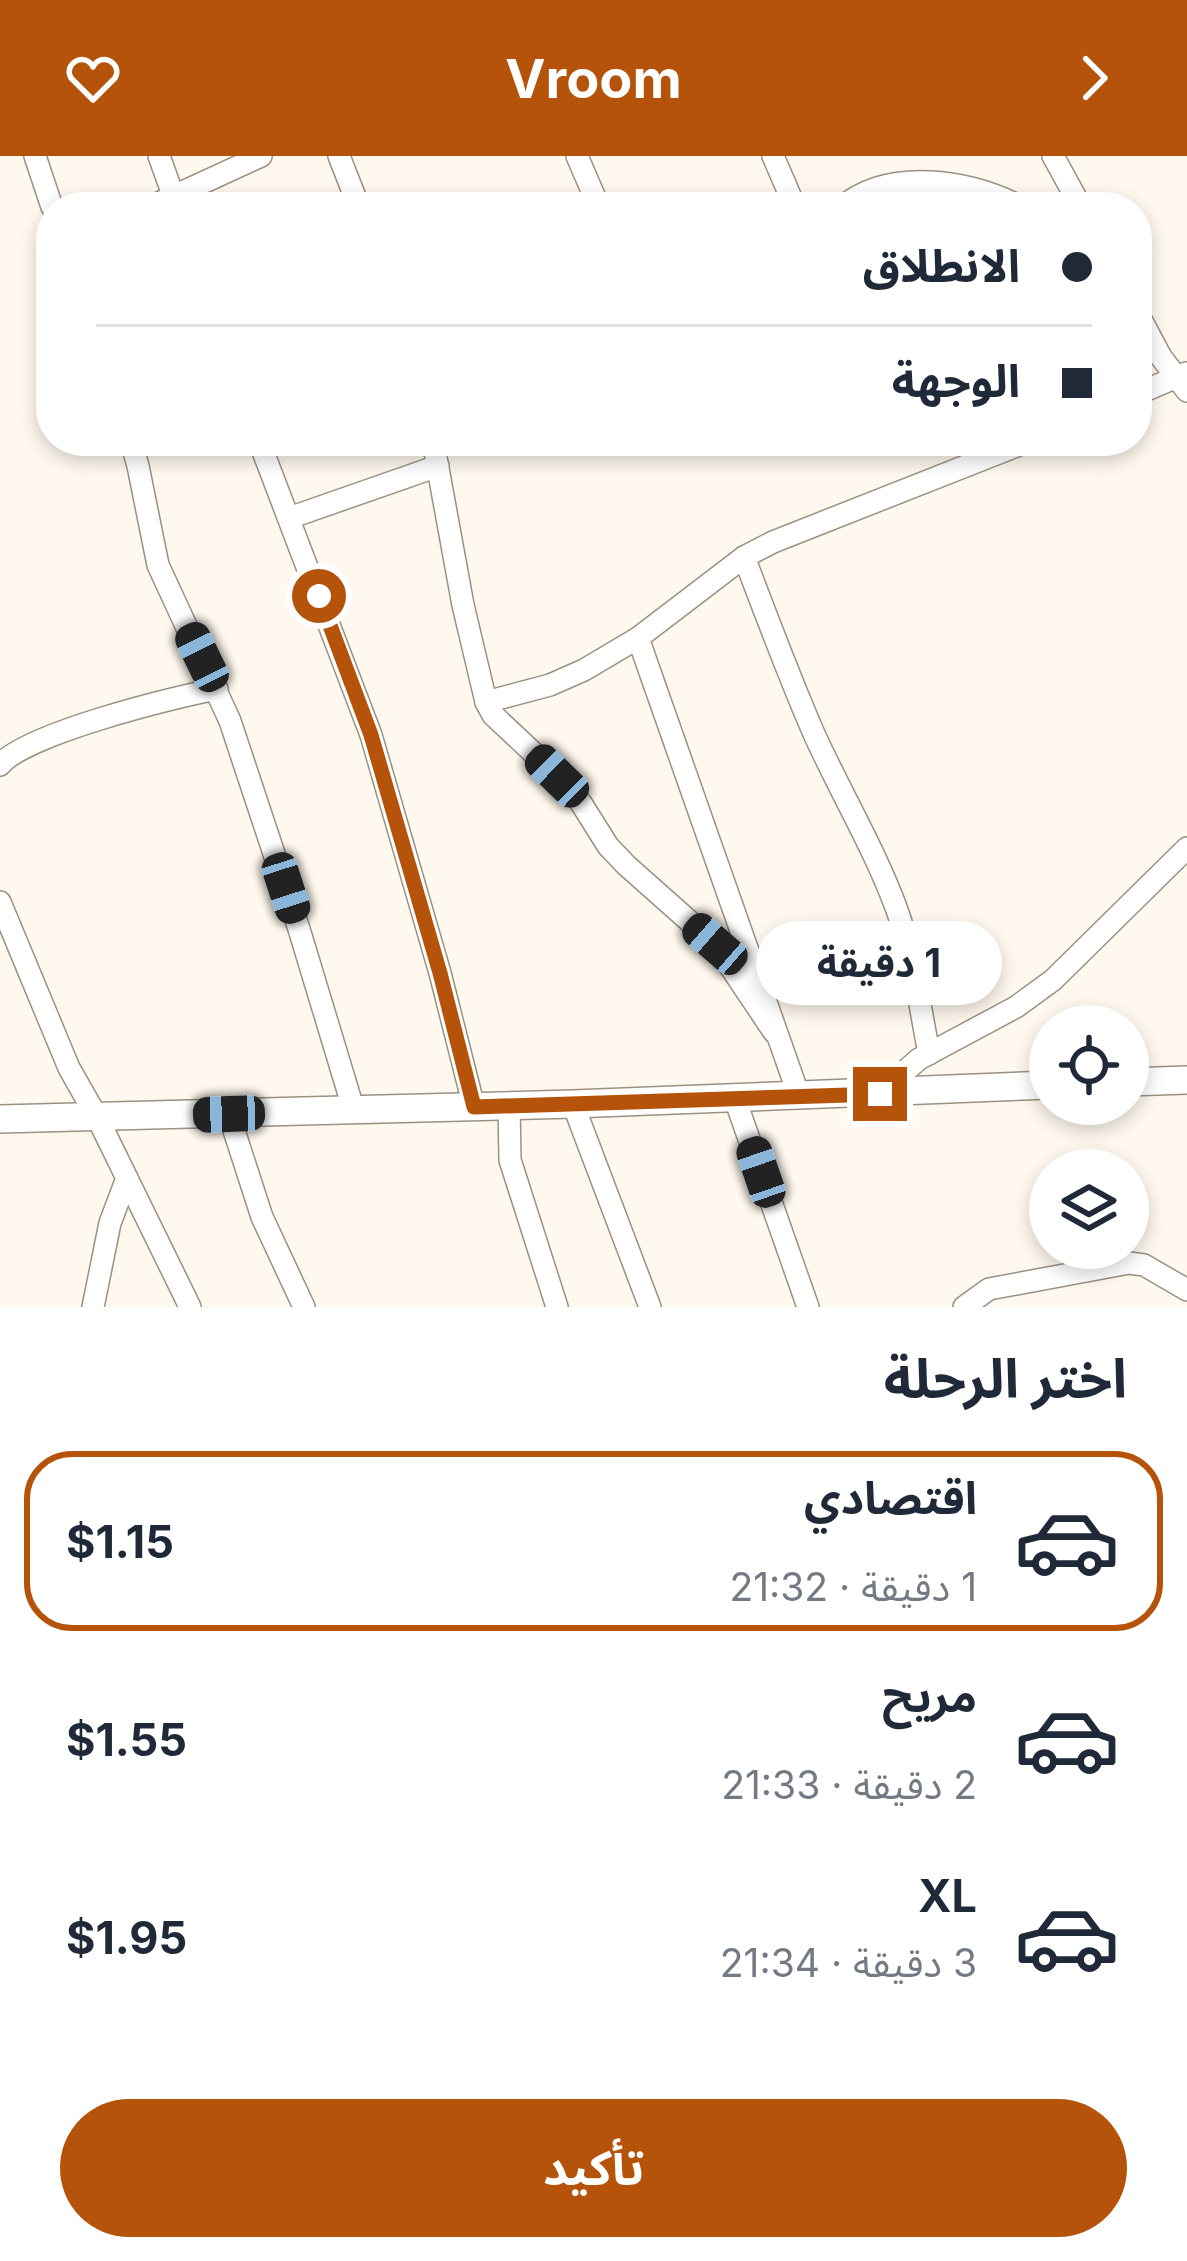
<!DOCTYPE html>
<html lang="ar">
<meta charset="utf-8">
<style>
body{margin:0;font-family:Inter,"Noto Sans Arabic",sans-serif;background:#f6f6f7;color:#1f2937;direction:rtl;height:100vh;display:flex;flex-direction:column;font-size:45px;white-space:nowrap}
*{box-sizing:border-box;margin:0}
p{font-size:39px;color:#747a83}
.icon{flex:none;width:66px;height:66px;fill:none;stroke:currentColor;stroke-width:2;stroke-linecap:round;stroke-linejoin:round}
.map{position:relative;height:1151px;overflow:hidden;direction:ltr}
.panel{display:flex;flex-direction:column;background:#fff;flex:1}
.panel>*{flex:none}
.guide{position:absolute;left:36px;top:36px;width:1116px;height:264px;border-radius:48px;box-shadow:0 6px 18px #0003;direction:rtl;display:grid;align-content:center;height:264px;padding:0 60px;background:#fff}
.controls{position:absolute;left:1029px;top:849px;display:grid;gap:24px}
.controls a{display:grid;place-items:center;width:120px;height:120px;border-radius:50%;background:#fff;box-shadow:0 6px 18px #0003;font-size:60px}
.end{position:absolute;width:54px;height:54px;margin:-27px;border:15px solid #b45309;background:#fff;box-shadow:0 0 0 6px #fff}
.from{border-radius:50%}
.bubble{position:absolute;height:84px;border-radius:42px;background:#fff;box-shadow:0 6px 18px #0003;font-size:39px;font-weight:700;line-height:84px;text-align:center;direction:rtl}
.car{position:absolute;width:36px;height:72px;margin:-36px -18px;border-radius:15px;box-shadow:0 0 9px 3px #0007;background:linear-gradient(#222 24%,#8ab4d8 0 40%,#222 0 76%,#8ab4d8 0 86%,#222 0)}
.guide b{display:flex;align-items:center;gap:42px;height:114px;font-size:45px}
.guide b+b{border-top:3px solid #e0e1e3}
.guide i{width:30px;height:30px;background:#1f2937}
ul{padding:0;list-style:none}
li{display:flex;align-items:center;gap:36px;height:180px;margin:0 24px 18px;padding:0 36px;border:6px solid transparent;border-radius:48px}
li div{flex:1}
li b{display:block;font-size:45px}
li em{font-style:normal;font-weight:700}
li.selected{border-color:#b45309}
li>.icon{width:108px;height:108px;stroke-width:1.5}
h2{padding:0 60px;font-size:54px;line-height:144px}
.cta{display:flex;gap:24px;margin-top:auto;padding:24px 60px}
.cta a{flex:1;height:138px;border-radius:72px;background:#b45309;color:#fff;font-size:48px;font-weight:700;line-height:138px;text-align:center}
header{display:flex;justify-content:space-between;align-items:center;height:156px;padding:0 60px;background:#b45309;color:#fff;font-size:54px;font-weight:700}
.map>svg:first-child{display:block}
.lines{fill:none;stroke-linecap:round;stroke-linejoin:round}
.minor-casing{stroke:#9a9181;stroke-width:24}
.tertiary-casing{stroke:#9a9181;stroke-width:30}
.minor{stroke:#fff;stroke-width:21}
.tertiary{stroke:#fff;stroke-width:27}
.route{stroke:#b45309;stroke-width:15}
</style>
<header><svg class="icon" aria-label="forward" viewBox="0 0 24 24"><path d="M9 5l7 7-7 7"/></svg>Vroom<svg class="icon" aria-label="heart" viewBox="0 0 24 24"><path d="M12 20l-8-8c-3-5 5-10 8-4 3-6 11-1 8 4z"/></svg></header>
<div class="map">
<svg width="1187" height="1151" viewBox="0 0 1187 1151">
<rect width="100%" height="100%" fill="#fef8ee"/>
<g class="lines">
<defs>
<g id="minor">
<path d="M35 0 52 51"/>
<path d="M159 0 177 50"/>
<path d="M339 0 359 51"/>
<path d="M577 0 599 51"/>
<path d="M773 0 795 51"/>
<path d="M1053 0 1081 51"/>
<path d="M150 51 261 0"/>
<path d="M842 51C890 11 970 24 1021 51"/>
<path d="M1137 156 1161 201 1187 235"/>
<path d="M1137 238 1186 217"/>
<path d="M131 285 138 310 158 409 230 565 299 773 354 955"/>
<path d="M259 285 371 579 440 817 474 951"/>
<path d="M433 285 463 449 486 546 493 559 558 620 581 647 608 690 626 709 715 788 774 876"/>
<path d="M289 362 438 310"/>
<path d="M744 401C767 461 789 521 815 580 842 639 875 694 897 754 913 800 920 850 929 898"/>
<path d="M638 482 799 940"/>
<path d="M486 546 550 529 584 514 638 482 744 401 773 386 1029 285"/>
<path d="M0 609C25 578 174 541 217 533"/>
<path d="M0 746 69 912 98 963 190 1151"/>
<path d="M880 937 919 903 1016 851 1053 824 1187 692"/>
<path d="M735 943 808 1151"/>
<path d="M573 948 650 1151"/>
<path d="M509 950 510 1004 557 1151"/>
<path d="M229 959 262 1061 304 1151"/>
<path d="M93 1151 110 1067 127 1022"/>
<path d="M964 1151 989 1133 1129 1107 1144 1109 1187 1134"/>
</g>
<g id="tertiary">
<path d="M1128 926 1187 924"/>
<path d="M0 963 573 948 1050 929"/>
</g>
</defs>
<use href="#minor" class="minor-casing"/>
<use href="#tertiary" class="tertiary-casing"/>
<use href="#minor" class="minor"/>
<use href="#tertiary" class="tertiary"/>
</g>
<g class="lines">
<path class="route" d="M319 440 371 579 440 817 474 951 880 938"/>
</g>
</svg>
<div class="controls">
<a><svg class="icon" aria-label="locate" viewBox="0 0 24 24"><circle cx="12" cy="12" r="6"/><path d="M12 2v4M12 18v4M2 12h4M18 12h4"/></svg></a>
<a><svg class="icon" aria-label="layers" viewBox="0 0 24 24"><path d="M12 4l9 5-9 5-9-5zM3 14l9 5 9-5"/></svg></a>
</div>
<i class="end from" style="left:319px;top:440px"></i>
<i class="end" style="left:880px;top:938px"></i>
<div class="bubble" style="left:756px;top:765px;width:246px">1 دقيقة</div>
<i class="car" style="left:202px;top:501px;rotate:334deg"></i>
<i class="car" style="left:557px;top:620px;rotate:314deg"></i>
<i class="car" style="left:286px;top:732px;rotate:162deg"></i>
<i class="car" style="left:715px;top:788px;rotate:311deg"></i>
<i class="car" style="left:229px;top:958px;rotate:268deg"></i>
<i class="car" style="left:761px;top:1016px;rotate:341deg"></i>
<div class="guide">
<b><i class="from"></i>الانطلاق</b>
<b><i></i>الوجهة</b>
</div>
</div>
<section class="panel">
<h2>اختر الرحلة</h2>
<ul>
<li class="selected"><svg class="icon" aria-label="car" viewBox="0 0 24 24"><path d="M5 17H2v-5l4-1 3-4h7l3 4 3 1v5h-3M9 17h6M6 11h13"/><circle cx="7" cy="17" r="2"/><circle cx="17" cy="17" r="2"/></svg><div><b>اقتصادي</b><p>1 دقيقة · 21:32</p></div><em>$1.15</em></li>
<li><svg class="icon" aria-label="car" viewBox="0 0 24 24"><path d="M5 17H2v-5l4-1 3-4h7l3 4 3 1v5h-3M9 17h6M6 11h13"/><circle cx="7" cy="17" r="2"/><circle cx="17" cy="17" r="2"/></svg><div><b>مريح</b><p>2 دقيقة · 21:33</p></div><em>$1.55</em></li>
<li><svg class="icon" aria-label="car" viewBox="0 0 24 24"><path d="M5 17H2v-5l4-1 3-4h7l3 4 3 1v5h-3M9 17h6M6 11h13"/><circle cx="7" cy="17" r="2"/><circle cx="17" cy="17" r="2"/></svg><div><b>XL</b><p>3 دقيقة · 21:34</p></div><em>$1.95</em></li>
</ul>
<div class="cta"><a>تأكيد</a></div>
</section>
